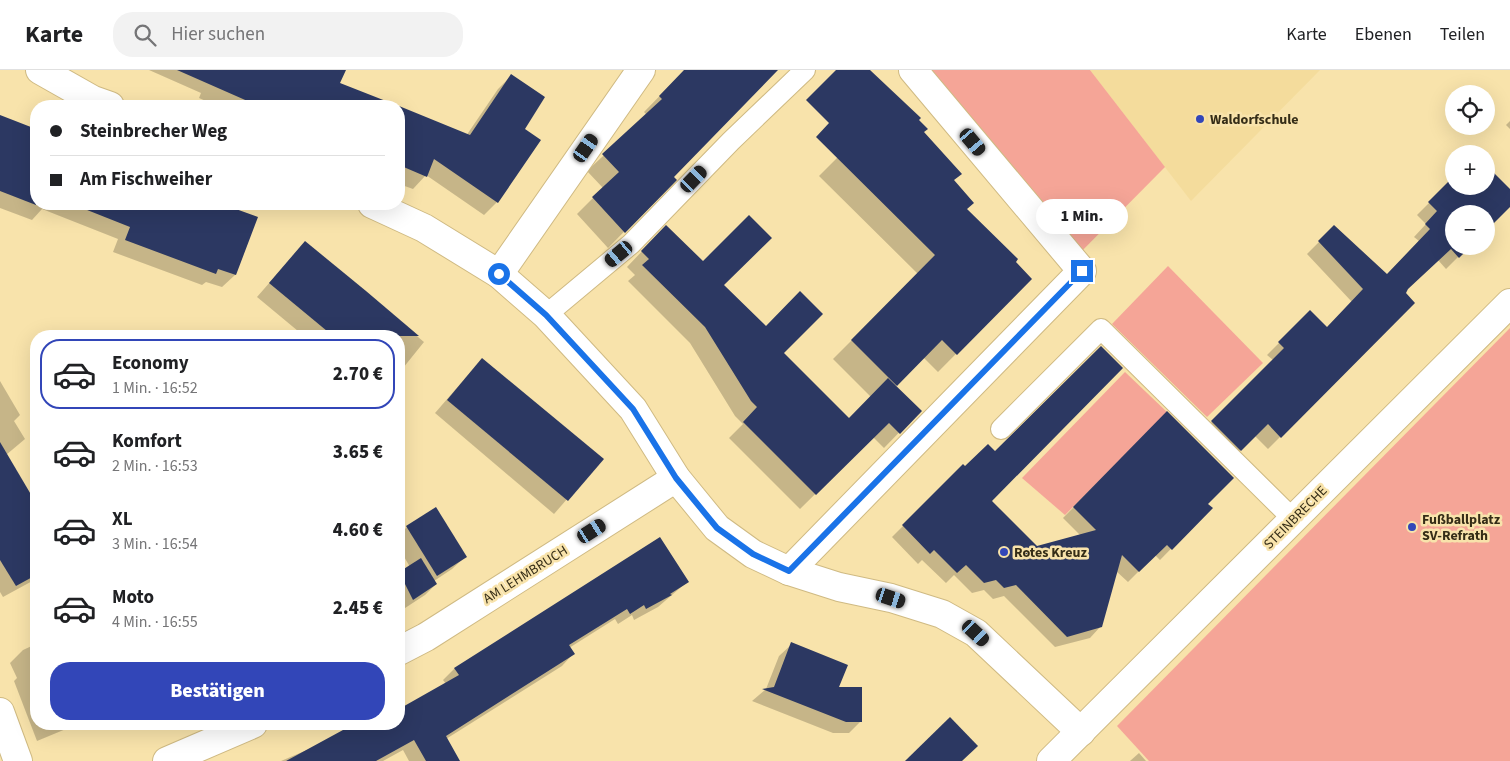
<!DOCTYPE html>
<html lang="de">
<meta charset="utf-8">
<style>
body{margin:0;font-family:"Source Sans 3",sans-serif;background:#f2f2f2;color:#202124;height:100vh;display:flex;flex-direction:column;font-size:19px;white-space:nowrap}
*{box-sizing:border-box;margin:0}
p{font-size:16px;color:#757577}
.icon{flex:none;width:28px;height:28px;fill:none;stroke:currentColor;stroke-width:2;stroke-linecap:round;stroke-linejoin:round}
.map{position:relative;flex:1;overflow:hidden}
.side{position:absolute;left:30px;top:260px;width:375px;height:400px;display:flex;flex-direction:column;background:#fff;border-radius:20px;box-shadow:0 5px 20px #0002}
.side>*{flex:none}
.top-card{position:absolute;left:30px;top:30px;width:375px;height:110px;border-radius:20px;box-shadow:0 5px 20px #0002;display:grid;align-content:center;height:110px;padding:0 20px;background:#fff}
.tools{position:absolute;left:1445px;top:15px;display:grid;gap:10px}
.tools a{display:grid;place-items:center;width:50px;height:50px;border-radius:50%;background:#fff;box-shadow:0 5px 20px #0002;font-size:25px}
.end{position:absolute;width:22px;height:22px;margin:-11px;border:6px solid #1a73e8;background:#fff;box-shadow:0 0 0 2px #fff}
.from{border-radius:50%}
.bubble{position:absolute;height:35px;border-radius:18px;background:#fff;box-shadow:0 5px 20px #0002;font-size:16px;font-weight:800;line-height:35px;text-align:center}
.car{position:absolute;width:15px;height:30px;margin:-15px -8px;border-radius:6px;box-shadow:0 0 4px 1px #0007;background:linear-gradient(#222 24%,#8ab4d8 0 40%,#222 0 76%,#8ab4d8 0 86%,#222 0)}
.top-card b{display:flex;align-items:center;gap:18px;height:48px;font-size:19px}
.top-card b+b{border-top:1px solid #e0e0e0}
.top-card i{width:12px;height:12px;background:#202124}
ul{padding:9px 0 0;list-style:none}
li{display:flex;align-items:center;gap:15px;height:70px;margin:0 10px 8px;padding:0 10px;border:2px solid transparent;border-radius:20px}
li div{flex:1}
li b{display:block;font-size:19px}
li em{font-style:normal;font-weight:800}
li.active{border-color:#3246b8}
li>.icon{width:45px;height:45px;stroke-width:1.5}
.action{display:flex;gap:10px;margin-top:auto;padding:10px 20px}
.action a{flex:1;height:58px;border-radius:20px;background:#3246b8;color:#fff;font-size:20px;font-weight:800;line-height:58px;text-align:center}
header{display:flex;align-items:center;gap:30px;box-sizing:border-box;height:70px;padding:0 25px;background:#fff;border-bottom:1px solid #e0e0e0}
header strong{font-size:24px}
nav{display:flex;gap:28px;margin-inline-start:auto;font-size:18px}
.search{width:350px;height:45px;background:#f2f2f2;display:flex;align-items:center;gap:12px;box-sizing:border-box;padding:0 18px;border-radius:20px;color:#757577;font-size:19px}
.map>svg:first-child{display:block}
.built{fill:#f4dc9c}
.green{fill:#f5a597}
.shadow{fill:#0003}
.building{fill:#2c3862}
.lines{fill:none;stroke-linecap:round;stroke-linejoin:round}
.service-casing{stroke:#cfba83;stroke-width:22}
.minor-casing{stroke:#cfba83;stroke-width:30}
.service{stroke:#fff;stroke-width:20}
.minor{stroke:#fff;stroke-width:28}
.route{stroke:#1a73e8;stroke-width:6}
.poi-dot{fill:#3246b8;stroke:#f8e3ab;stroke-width:2}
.labels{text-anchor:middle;stroke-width:5;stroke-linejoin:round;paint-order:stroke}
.poi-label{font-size:14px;font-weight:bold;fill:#352d17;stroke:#f8e3ab;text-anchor:start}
.street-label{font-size:14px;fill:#352d17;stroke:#f8e3ab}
</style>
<header>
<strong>Karte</strong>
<div class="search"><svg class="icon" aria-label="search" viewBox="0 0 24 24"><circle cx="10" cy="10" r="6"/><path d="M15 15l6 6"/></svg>Hier suchen</div>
<nav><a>Karte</a><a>Ebenen</a><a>Teilen</a></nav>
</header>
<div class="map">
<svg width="1510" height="691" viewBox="0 0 1510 691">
<rect width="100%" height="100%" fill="#f8e3ab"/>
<path class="built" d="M1090 0H1320L1191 131Z"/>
<g class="green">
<path d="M923 0H1090L1165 97 1070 193Z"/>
<path d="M1168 196 1263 293 1207 347 1112 254Z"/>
<path d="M1510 258V691H1149L1117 656Z"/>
<path d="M1125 302 1167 342 1065 445 1022 408Z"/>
</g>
<g class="shadow">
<path d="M149 0H345L339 13 393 36H217L199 28 201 23Z"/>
<path d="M685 0H775L672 107 675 110 608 178 577 144 603 118 587 101 647 45 644 42Z"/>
<path d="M838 0H868L917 50 922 62 953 111 966 139 1030 209 938 302 923 287 895 316 920 341 884 378 873 367 800 439 729 368 743 354 735 346 690 273 628 211 635 205 627 197 666 156 782 283 849 349 871 327 833 289 918 204 819 106 837 88Z"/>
<path d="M511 6 523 59 497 132 484 145 426 105 413 119 399 114V38L466 66 498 19Z"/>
<path d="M0 47 18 65 36 72V134H218L256 148 235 205 222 217 206 212 202 215 113 182 118 169 42 139 32 150 0 138Z"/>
<path d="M1510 51V59L1506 55Z"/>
<path d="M1454 108V116L1510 121V135L1486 144H1454V176H1469L1446 199 1438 190 1406 220 1404 223 1414 233 1268 379 1255 366 1228 392 1200 364 1273 290 1267 285 1310 242 1327 259 1352 232 1307 184 1334 157 1386 206 1419 171 1414 167 1426 154 1417 145Z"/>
<path d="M305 172 424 272 399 303V266H304L257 227Z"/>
<path d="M482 289 602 389 554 444 435 343Z"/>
<path d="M0 311 20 345 14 351 25 369 6 385 36 435V509L3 527 0 522Z"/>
<path d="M1167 343 1206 434 1211 438 1160 490 1155 485 1128 512 1116 501 1101 556 1090 568 1055 577 1004 526 993 529 984 520 972 523 954 505 946 513 922 490 918 494 892 467 963 396 991 431 1036 477 1080 465 1063 448Z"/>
<path d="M407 457 466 486 452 499 434 511 436 514 425 525 402 540 399 535V504L410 497 399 478V465Z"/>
<path d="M687 512 658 537 634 550 632 545 618 554 615 549 569 578 573 584 562 596 446 669 452 691H409L403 680 383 691H281L314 677 356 654H360L366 659 375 654H399V640L446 614 443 610 455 598Z"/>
<path d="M36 574V654H78L37 671 14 611 17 608 10 593 23 580Z"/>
<path d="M792 574 861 651 849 663H833L752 631 766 619 779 586Z"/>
<path d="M144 654H160L146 659Z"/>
<path d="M1139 683 1146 691H1130Z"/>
</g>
<g class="building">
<path d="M177 0H346L340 13 396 35 259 36Z"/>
<path d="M684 0H778L674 107 677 110 625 163 592 127 619 102 602 84 662 29 659 26Z"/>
<path d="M836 0H870L921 48 919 50 928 59 924 62 962 104 954 110 974 133 967 139 1018 189 1016 192 1032 209 957 285 942 270 897 316 851 270 935 185 816 67 829 53 806 30Z"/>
<path d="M511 4 545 27 525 59 541 70 498 133 434 89 427 107 399 95V36L470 65Z"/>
<path d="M0 45 36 59V135L0 121Z"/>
<path d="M1486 95 1510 119V137L1486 161V144H1454V176H1471L1459 188 1451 179 1408 219 1406 223 1415 233 1281 368 1268 354 1241 381 1211 351 1284 278 1278 272 1310 240 1327 257 1363 219 1318 171 1334 155 1387 204 1430 159 1425 154 1437 141 1428 132 1454 106V116H1486Z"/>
<path d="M77 134H222L258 147 236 205 218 199 216 204 125 170 130 157 77 136Z"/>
<path d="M749 145 772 168 724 215 766 256 800 221 823 244 784 283 849 348 888 308 922 341 900 364 889 353 816 425 743 352 757 337 751 331 705 257 642 195 649 189 641 181 666 155 703 191Z"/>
<path d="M305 171 366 221 419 266H333L269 213Z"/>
<path d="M1101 276 1123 298 992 431 1037 476 1096 460 1073 437 1167 341 1234 408 1208 434 1213 438 1172 480 1167 475 1139 502 1122 485 1102 557 1067 567 1016 515 1004 518 996 510 984 513 966 495 957 503 934 480 930 484 902 455 963 394 965 396 988 374 995 381Z"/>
<path d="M482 288 604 389 568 431 447 330Z"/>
<path d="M0 372 36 433V505L16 516 0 490Z"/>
<path d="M436 437 467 487 437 506 406 456Z"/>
<path d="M660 467 689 512 670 524 672 525 646 539 644 535 630 544 627 539 569 575 575 584 446 666 460 691H426L414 670 376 691H286L354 654H399V639L459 605 454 598Z"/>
<path d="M421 488 437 514 413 530 399 502Z"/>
<path d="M791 572 848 595 839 617H862V652H846L762 619 774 617Z"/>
<path d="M950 647 978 676 962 691H905Z"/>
</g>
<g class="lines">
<defs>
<g id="service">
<path d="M546 245 631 174 731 71 805 0"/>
<path d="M1001 359 1101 259 1293 449"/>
</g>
<g id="minor">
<path d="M40 0 93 30 110 36"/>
<path d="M372 134 424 158 499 204 546 245 633 339 676 408 717 458 753 484 789 501 839 517 891 528 942 544 976 563 1081 662"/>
<path d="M499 204 641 0"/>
<path d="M789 501 1082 201 913 0"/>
<path d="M399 581 426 567 676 408"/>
<path d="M0 642 18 691"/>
<path d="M167 691 253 654"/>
<path d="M1051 691 1510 233"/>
</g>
</defs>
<use href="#service" class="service-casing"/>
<use href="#minor" class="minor-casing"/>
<use href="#service" class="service"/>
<use href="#minor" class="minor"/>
</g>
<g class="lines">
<path class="route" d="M499 204 546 245 633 339 676 408 717 458 753 484 789 501 1082 201"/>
</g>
<g class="poi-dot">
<circle cx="1200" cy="49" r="5"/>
<circle cx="1412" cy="457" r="5"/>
<circle cx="1004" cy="482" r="5"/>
</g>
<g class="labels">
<g class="poi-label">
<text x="1210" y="54">Waldorfschule</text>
<text x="1422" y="454">Fußballplatz<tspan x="1422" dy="16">SV-Refrath</tspan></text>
<text x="1014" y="487">Rotes Kreuz</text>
</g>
<g class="street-label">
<text transform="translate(1295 447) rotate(-45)" y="5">STEINBRECHE</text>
<text transform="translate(525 504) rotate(-32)" y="5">AM LEHMBRUCH</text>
</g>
</g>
</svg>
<div class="tools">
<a><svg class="icon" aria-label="locate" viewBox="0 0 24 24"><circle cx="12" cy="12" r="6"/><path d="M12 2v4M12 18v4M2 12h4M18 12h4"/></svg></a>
<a>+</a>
<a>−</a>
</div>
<i class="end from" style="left:499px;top:204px"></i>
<i class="end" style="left:1082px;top:201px"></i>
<div class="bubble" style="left:1036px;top:129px;width:92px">1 Min.</div>
<i class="car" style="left:973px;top:72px;rotate:140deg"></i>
<i class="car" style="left:586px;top:78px;rotate:35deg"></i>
<i class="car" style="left:694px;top:109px;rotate:44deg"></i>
<i class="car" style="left:619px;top:184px;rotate:230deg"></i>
<i class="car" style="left:592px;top:461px;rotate:58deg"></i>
<i class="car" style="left:891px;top:528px;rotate:108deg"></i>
<i class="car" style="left:976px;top:563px;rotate:133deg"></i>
<div class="top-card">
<b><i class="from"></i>Steinbrecher Weg</b>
<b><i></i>Am Fischweiher</b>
</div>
<section class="side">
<ul>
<li class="active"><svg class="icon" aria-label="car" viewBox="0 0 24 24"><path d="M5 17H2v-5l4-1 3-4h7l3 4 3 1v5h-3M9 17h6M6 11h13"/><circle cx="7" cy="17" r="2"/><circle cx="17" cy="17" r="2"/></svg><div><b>Economy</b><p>1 Min. · 16:52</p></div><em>2.70 €</em></li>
<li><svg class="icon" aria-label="car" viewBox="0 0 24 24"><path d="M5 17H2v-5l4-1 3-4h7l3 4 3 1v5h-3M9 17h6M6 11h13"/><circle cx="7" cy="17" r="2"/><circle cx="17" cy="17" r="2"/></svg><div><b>Komfort</b><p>2 Min. · 16:53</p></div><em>3.65 €</em></li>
<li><svg class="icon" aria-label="car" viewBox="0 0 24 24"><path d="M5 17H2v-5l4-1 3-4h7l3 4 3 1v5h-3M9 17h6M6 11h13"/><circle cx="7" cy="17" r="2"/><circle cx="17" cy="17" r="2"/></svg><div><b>XL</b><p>3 Min. · 16:54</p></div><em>4.60 €</em></li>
<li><svg class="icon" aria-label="car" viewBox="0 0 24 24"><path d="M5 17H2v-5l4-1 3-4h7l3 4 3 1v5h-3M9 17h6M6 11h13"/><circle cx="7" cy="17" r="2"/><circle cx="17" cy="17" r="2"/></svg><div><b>Moto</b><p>4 Min. · 16:55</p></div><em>2.45 €</em></li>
</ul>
<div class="action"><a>Bestätigen</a></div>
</section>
</div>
